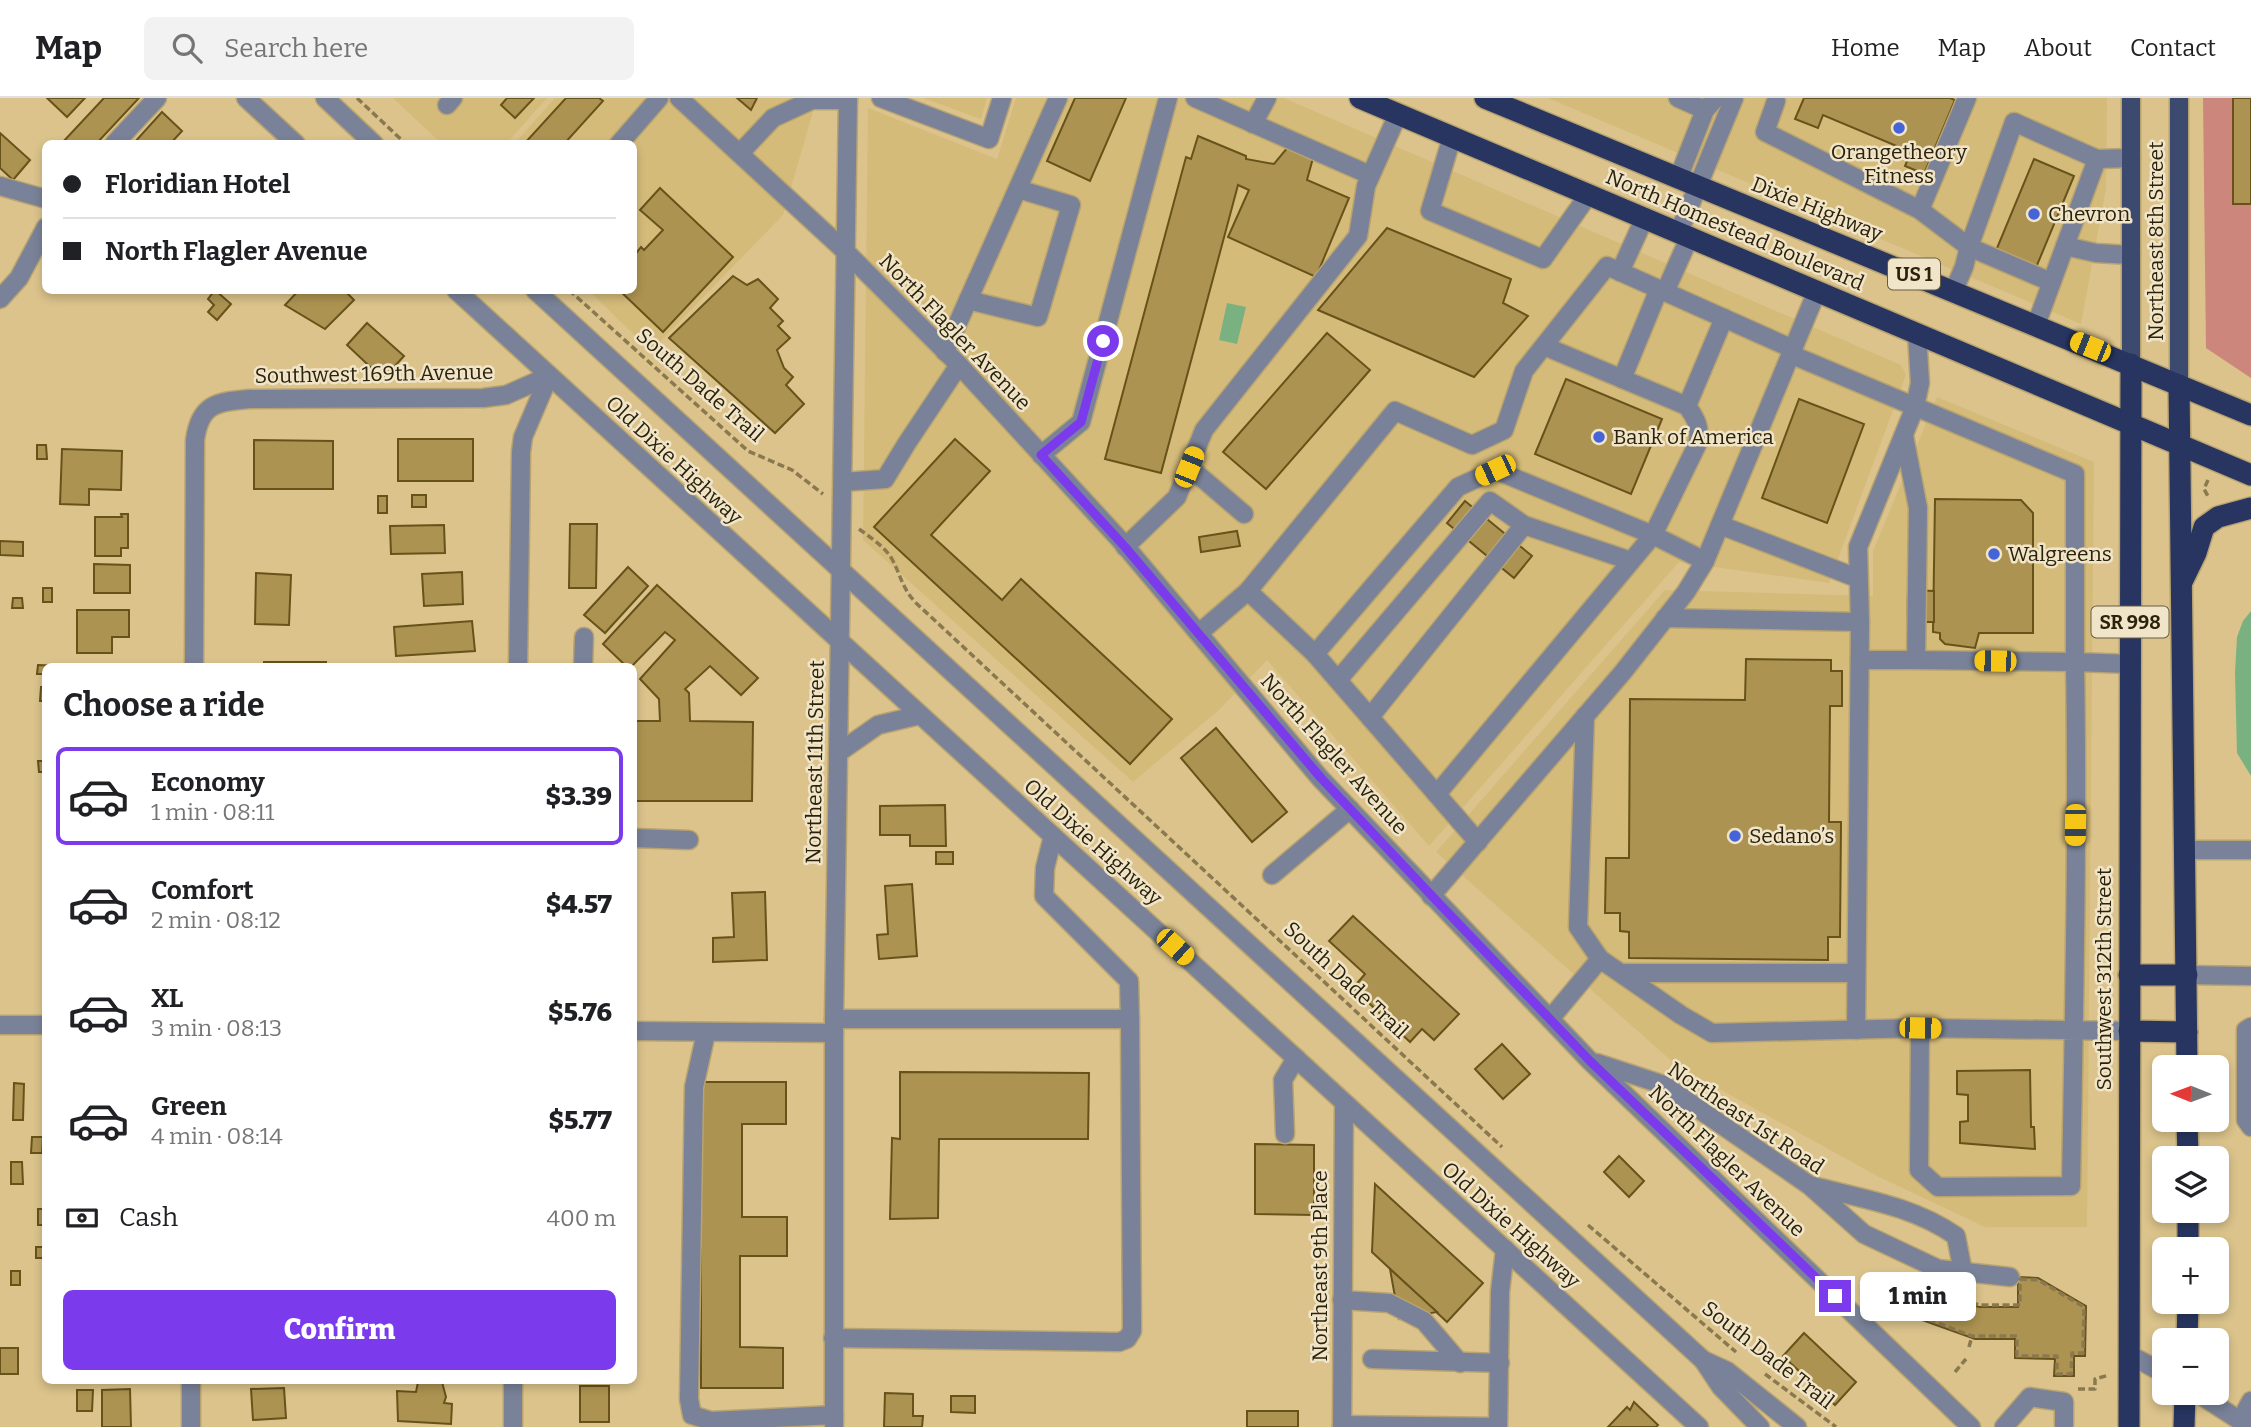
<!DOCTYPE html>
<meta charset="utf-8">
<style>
body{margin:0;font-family:Bitter,serif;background:#f2f2f2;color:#202124;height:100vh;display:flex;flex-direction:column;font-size:26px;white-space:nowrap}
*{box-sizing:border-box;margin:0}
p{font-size:23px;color:#757577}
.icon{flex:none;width:38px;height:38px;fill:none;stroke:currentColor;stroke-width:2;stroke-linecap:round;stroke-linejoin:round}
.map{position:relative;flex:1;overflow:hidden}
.drawer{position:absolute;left:42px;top:565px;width:595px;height:721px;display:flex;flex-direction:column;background:#fff;border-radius:10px;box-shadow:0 4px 10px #0003}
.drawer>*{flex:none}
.hud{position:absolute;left:42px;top:42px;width:595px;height:154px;border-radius:10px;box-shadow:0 4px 10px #0003;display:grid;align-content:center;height:154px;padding:0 21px;background:#fff}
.needle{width:46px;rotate:271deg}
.buttons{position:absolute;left:2152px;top:957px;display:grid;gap:14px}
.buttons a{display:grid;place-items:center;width:77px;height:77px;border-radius:10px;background:#fff;box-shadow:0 4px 10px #0003;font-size:35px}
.end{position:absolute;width:32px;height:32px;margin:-16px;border:9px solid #7c3aed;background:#fff;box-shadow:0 0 0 4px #fff}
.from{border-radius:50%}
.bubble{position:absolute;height:49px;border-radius:10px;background:#fff;box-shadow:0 4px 10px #0003;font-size:23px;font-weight:800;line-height:49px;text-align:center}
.car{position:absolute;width:21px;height:42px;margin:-21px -10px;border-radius:9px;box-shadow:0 0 5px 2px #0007;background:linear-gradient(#f5c518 24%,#345 0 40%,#f5c518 0 76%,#345 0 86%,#f5c518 0)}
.hud b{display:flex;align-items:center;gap:24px;height:66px;font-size:26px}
.hud b+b{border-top:2px solid #e0e0e0}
.hud i{width:18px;height:18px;background:#202124}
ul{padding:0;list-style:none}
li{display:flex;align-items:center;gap:21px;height:98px;margin:0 14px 10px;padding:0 7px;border:4px solid transparent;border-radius:10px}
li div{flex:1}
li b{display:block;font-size:26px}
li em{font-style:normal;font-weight:800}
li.selected{border-color:#7c3aed}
li>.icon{width:63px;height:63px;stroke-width:1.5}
h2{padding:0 21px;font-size:32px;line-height:84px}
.pay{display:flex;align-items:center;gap:18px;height:77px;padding:0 21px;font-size:26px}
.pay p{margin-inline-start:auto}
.primary-button{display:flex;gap:14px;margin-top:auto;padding:14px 21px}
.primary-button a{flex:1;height:80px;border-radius:10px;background:#7c3aed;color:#fff;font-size:28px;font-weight:800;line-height:80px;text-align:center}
header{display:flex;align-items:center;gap:42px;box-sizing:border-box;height:98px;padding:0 35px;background:#fff;border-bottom:2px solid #e0e0e0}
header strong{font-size:33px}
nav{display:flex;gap:38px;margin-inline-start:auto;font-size:24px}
.search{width:490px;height:63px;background:#f2f2f2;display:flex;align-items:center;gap:18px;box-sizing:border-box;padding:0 24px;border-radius:10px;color:#757577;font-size:26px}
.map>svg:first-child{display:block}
.built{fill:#d5bb7a}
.green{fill:#cc867c}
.water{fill:#79b181}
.building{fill:#ad9351;stroke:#67521a;stroke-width:2}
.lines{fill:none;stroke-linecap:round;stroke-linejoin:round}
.minor-casing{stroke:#b8a371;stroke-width:21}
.major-casing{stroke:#b8a371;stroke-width:21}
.highway-casing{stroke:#b8a371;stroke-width:24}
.path{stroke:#8a7950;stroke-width:3.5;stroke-dasharray:7 3.5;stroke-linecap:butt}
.minor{stroke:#798298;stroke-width:18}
.major{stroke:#3c4a6f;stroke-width:18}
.highway{stroke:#273560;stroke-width:21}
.route{stroke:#7c3aed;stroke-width:9}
.poi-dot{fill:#4464d7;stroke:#f1e5c9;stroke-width:2.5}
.labels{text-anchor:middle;stroke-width:5;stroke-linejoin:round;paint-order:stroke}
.shield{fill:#f1e5c9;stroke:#665c44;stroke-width:2}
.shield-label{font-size:19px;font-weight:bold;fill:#2b220b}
.poi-label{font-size:21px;fill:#2b220b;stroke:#f1e5c9;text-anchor:start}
.street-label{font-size:21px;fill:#2b220b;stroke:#f1e5c9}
</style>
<header>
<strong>Map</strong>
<div class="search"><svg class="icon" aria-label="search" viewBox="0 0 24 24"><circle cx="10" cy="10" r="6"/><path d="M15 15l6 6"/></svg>Search here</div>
<nav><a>Home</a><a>Map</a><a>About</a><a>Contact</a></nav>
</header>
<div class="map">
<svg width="2251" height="1329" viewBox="0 0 2251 1329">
<rect width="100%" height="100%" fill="#dbc38b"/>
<g class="built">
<path d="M393 0H547L506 46 441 45Z"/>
<path d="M555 0H817L783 117 651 253 589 193 634 192V46H514Z"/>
<path d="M923 0H987L981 21Z"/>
<path d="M1016 0H1284L1901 267 1906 277 1829 485 1679 464 1429 748 1267 562 1220 611 1133 684 863 442 868 10 997 61Z"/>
<path d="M1548 0H2107L2106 91 2081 226Z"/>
<path d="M1937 299 2094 364 2087 1129H1985L1879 1079 1676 967 1436 754 1665 492 1873 498V453Z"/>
</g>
<path class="green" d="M2203 0H2251V280L2206 250Z"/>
<g class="water">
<path d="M1227 205 1246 209 1237 246 1219 242Z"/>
<path d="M2251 513V678L2237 655 2235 575 2237 539 2243 523Z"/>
</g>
<g class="building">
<path d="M47 0H85L67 19Z"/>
<path d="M104 0H139L96 46H61Z"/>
<path d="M507 0H534L515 20 501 7Z"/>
<path d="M566 0H599L603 3 564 46H524Z"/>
<path d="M737 0H757L751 12Z"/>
<path d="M1075 0H1126L1090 83 1047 63Z"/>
<path d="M1804 0H1950L1955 2 1924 76 1905 68 1911 54 1823 17 1818 30 1795 21Z"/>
<rect x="2233" y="0" width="18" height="106"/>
<path d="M162 14 182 33 170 46H133Z"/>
<path d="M0 35 30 62 13 82 0 70Z"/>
<path d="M1198 38 1246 58V61L1274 66 1288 49 1313 60 1307 82 1349 100 1316 179 1228 139 1249 92 1238 87 1161 375 1105 361 1186 59 1191 61Z"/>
<path d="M2034 61 2074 78 2035 172 1995 155Z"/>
<path d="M660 90 733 159 663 234 619 192H634V158L641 149 644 152 663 132 640 112Z"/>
<path d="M1387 130 1511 181 1503 205 1528 218 1474 279 1318 212Z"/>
<path d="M733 178 747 187 758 181 778 201 770 210 783 223 778 228 790 240 777 252 784 270 793 279 786 287 804 306 775 335 669 240Z"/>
<path d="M215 192 231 206 217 222 208 214 214 207 208 201Z"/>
<path d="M299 192H344L354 202 325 231 285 207Z"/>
<path d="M367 225 404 258 383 281 347 247Z"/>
<path d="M1327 235 1370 272 1266 391 1223 354Z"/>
<path d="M1566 281 1662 321 1631 396 1535 356Z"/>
<path d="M1799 301 1864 326 1827 425 1762 400Z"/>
<rect x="398" y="341" width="75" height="42"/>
<path d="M955 341 990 373 931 437 1002 502 1021 481 1172 621 1130 666 874 429Z"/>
<path d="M254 342 333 343V391H254Z"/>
<path d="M37 347H46L47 361H37Z"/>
<path d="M62 351 122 353 121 392 89 391V407L60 406Z"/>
<rect x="412" y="397" width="14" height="12"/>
<rect x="378" y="398" width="9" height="17"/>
<path d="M1935 401 2021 402 2033 415V535H1979L1975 550 1945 546 1940 541V535L1933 534Z"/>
<path d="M1465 403 1532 458 1514 480 1447 425Z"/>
<path d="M121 416H128V450H121V458H95V419H122Z"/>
<path d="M570 426H597L596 490H569Z"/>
<path d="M444 427 445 455 391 456 390 428Z"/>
<path d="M1237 433 1240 448 1201 454 1199 439Z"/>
<path d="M0 443 23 444V458L0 457Z"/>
<path d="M94 466 130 467V495H94Z"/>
<path d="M628 469 648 488 605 535 584 517Z"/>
<path d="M462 474 463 506 424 508 422 476Z"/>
<path d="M256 475 291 477 289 527 255 526Z"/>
<path d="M657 487 758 580 741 597 710 568 685 591 689 595 690 623 753 624 752 703H634V623H660L659 601 640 581 675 542 665 534 631 569H627L603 546Z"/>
<rect x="43" y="490" width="9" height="14"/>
<path d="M1908 492 1934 493V524H1907Z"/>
<path d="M13 500H22L23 510H12Z"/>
<path d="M77 512H129V539H112V555H77Z"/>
<path d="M472 523 475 553 396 558 394 529Z"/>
<path d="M1746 561 1831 562V573H1842V608H1830L1829 724H1841L1840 839H1828V862L1629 860V834L1620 833V815H1605L1606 760H1629L1630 601 1745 602Z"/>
<rect x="264" y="564" width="62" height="5"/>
<path d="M38 567 63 568V569H46V576H37Z"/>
<path d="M41 589H46V603H40Z"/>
<path d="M1216 630 1287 714 1252 744 1181 660Z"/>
<path d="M38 663H46V674H39Z"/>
<path d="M945 707 946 748H910V737H880V708Z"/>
<rect x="936" y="754" width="17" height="12"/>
<path d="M912 786 917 858 879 861 877 837 888 836 885 788Z"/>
<path d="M765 794 767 862 713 864V840L734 839 732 795Z"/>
<path d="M1353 818 1459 916 1434 942 1422 931 1410 944 1353 890 1365 876 1329 843Z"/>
<path d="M1502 946 1530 976 1503 1001 1475 971Z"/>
<path d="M2030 972 2031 1029H2034L2035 1051 1960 1045V1024L1968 1023V997L1957 996V973Z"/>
<path d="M900 974 1089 975 1088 1041H939L938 1120 890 1121 892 1040 900 1041Z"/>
<path d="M701 984H786V1026H742V1119H787V1158H740V1249L783 1250V1290H701Z"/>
<path d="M14 985 24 986 23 1022H13Z"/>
<path d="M32 1039H43L42 1055H31Z"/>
<path d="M1255 1046 1314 1047V1117L1255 1116Z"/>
<path d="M1619 1058 1644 1083 1629 1099 1604 1074Z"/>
<path d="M11 1064H22L23 1086H11Z"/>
<path d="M1375 1086 1483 1185 1447 1224 1372 1154Z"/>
<rect x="38" y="1111" width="8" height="16"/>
<rect x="36" y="1149" width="10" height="11"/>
<path d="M1390 1171 1437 1214 1399 1221Z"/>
<rect x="11" y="1173" width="9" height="14"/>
<path d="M2018 1179 2038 1180 2086 1208 2085 1258H2074V1278H2054L2055 1261 2015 1260V1241H1975L1919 1221 1929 1192 1979 1209H2018Z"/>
<path d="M1804 1235 1856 1284 1835 1307 1783 1258Z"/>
<rect x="0" y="1250" width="18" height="26"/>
<path d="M418 1284H442L446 1299 444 1305 452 1306 451 1326 398 1323 397 1293 416 1294Z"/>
<rect x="580" y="1288" width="29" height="36"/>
<path d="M284 1290 286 1320 253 1322 251 1291Z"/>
<path d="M130 1291 131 1329H102V1292Z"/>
<path d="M77 1292H93L92 1313H77Z"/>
<path d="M885 1295 913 1296V1318H923L922 1329H884Z"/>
<path d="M951 1298H975V1315L951 1314Z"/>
<path d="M1634 1304 1658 1327 1656 1329H1608L1627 1309 1630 1312Z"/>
<rect x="1247" y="1313" width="51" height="16"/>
</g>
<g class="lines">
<defs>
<g id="minor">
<path d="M246 0 296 46"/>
<path d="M325 0 374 46"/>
<path d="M679 0 845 153 959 267 1121 443 1320 680 1590 963 1971 1329"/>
<path d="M881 0 989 41 1002 0"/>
<path d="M1195 0 1370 77"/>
<path d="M1678 0 1705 12"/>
<path d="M1776 3 1765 34 1920 112 1969 149 1964 169 1954 192"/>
<path d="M447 7 453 0"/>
<path d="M1253 26 1267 0"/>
<path d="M1452 39 1430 113 1543 161 1589 96"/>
<path d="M114 46 157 0"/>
<path d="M619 46 659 0"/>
<path d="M740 55 773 20 812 2H848"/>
<path d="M1678 81 1705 12 1716 0"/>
<path d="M0 88 46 101"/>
<path d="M1920 112 1967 0"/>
<path d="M1679 134 1734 0"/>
<path d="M2065 148 2096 155 2131 157"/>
<path d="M1620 174 1645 119"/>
<path d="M2051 184 1969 149 2014 24 2097 61 2131 60"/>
<path d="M456 192 1699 1329"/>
<path d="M535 192 1703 1262 1721 1289 1760 1329"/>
<path d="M1665 194 1690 138"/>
<path d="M0 201 19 180 46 129"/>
<path d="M968 202 1038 219 1071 107 1018 91"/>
<path d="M2036 227 2097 61"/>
<path d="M1544 248 1687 308"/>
<path d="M945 254 1058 0"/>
<path d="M1790 256 2075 376V564L2130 566"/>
<path d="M1622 281 1659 191"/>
<path d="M1041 357 1081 324 1168 0"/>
<path d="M1189 369 1244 416"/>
<path d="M843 384 885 381 907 345 959 267"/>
<path d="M1720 427 1857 480"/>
<path d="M1125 449 1177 399 1204 332 1358 138 1366 88 1398 16"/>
<path d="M1248 493 1395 313 1472 347 1504 332 1524 273 1607 168 1793 251"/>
<path d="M1665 520 1860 524 1858 449 1915 309 1920 285 1917 236"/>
<path d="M1199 535 1248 493 1315 556 1458 389 1495 372 1653 437 1705 463"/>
<path d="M1315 556 1478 744"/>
<path d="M1860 562H1916L1918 410 1904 338"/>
<path d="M1916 562 2075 564C2078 739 2074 914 2071 1088L1938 1089 1919 1072 1920 930C1989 931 2059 932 2129 933"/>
<path d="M194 569 195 342C200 306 216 304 249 301L483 300 506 297 549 278"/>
<path d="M518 569 521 354 523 339 549 278"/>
<path d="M583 569 584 539"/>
<path d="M1338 582 1490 403 1524 427"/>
<path d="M1585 618 1578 829 1600 861"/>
<path d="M1370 619 1524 427 1631 463"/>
<path d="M838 655 878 627 920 617"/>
<path d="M1437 696 1653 437 1697 347C1701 330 1697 322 1687 308L1724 220"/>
<path d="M1053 738 1045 770 1044 798 1129 883 1130 921"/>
<path d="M634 740 689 742"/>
<path d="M2184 752H2251"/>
<path d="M1272 777 1350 711"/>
<path d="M1431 798 1623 574 1686 494 1705 463 1817 193"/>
<path d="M1621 875H1856"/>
<path d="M2187 877 2251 878"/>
<path d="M1550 921 1600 861 1681 917 1712 935 1920 930"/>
<path d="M0 927H46"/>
<path d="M2251 929 2246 932V1022L2251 1029"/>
<path d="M1856 932 1860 524"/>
<path d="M634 933 834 935"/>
<path d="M706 935 694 989 689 1301 692 1317 711 1323 834 1317"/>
<path d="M1597 965 1664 987 1809 1087 1864 1136 1938 1171 2010 1179"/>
<path d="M1285 1036 1283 982 1296 960"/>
<path d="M1813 1088C1863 1101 1913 1108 1956 1138L1963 1174"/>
<path d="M1342 1202 1389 1205 1424 1223 1460 1265"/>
<path d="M833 1240 1119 1244 1127 1241 1132 1233 1130 921H834"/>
<path d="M2130 1257 2165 1276"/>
<path d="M1372 1261 1500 1265"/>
<path d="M1703 1262 1727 1273 1797 1329"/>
<path d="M2197 1295 2250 1329"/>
<path d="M2240 1323 2251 1303"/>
<path d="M1342 1327 1498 1329"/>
<path d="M191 1329V1283"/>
<path d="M513 1329V1283"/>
<path d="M834 1329V921L848 0"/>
<path d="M1342 1329 1344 1006"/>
<path d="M1498 1329 1500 1194 1505 1151"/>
<path d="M2004 1329 2030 1299 2064 1304V1329"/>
</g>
<g id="major">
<path d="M2131 266V0"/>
<path d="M2179 287V0"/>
</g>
<g id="highway">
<path d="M1360 0 2251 377"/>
<path d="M1485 0 2251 317"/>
<path d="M2179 287 2187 970"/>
<path d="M2182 484 2196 455 2204 429 2218 419 2251 410"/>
<path d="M2129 877H2187"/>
<path d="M2129 933 2187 934"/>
<path d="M2187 1022 2188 1060"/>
<path d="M2188 1113V1152"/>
<path d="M2187 1242 2188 1204"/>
<path d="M2129 1329 2131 266"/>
<path d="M2184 1329 2185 1295"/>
</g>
</defs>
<use href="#minor" class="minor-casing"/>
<use href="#major" class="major-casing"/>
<use href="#highway" class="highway-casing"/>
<g class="path">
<path d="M357 0 406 46"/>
<path d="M569 192 748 353 792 372 823 396"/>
<path d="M2208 382 2204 391 2209 400"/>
<path d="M859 431C871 440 884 448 892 461 901 478 902 490 916 505L1502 1049"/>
<path d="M1588 1127 1736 1254"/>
<path d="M2020 1181 2038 1182 2084 1209 2083 1255H2072L2071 1276H2057V1258H2017V1238H1972L1922 1219 1930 1195 1935 1192 1979 1207H2020Z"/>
<path d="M1969 1249 1972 1238"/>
<path d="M1955 1274 1966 1261"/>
<path d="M1765 1276 1836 1329"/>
<path d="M2078 1291H2095V1281L2109 1277"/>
</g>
<use href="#minor" class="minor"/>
<use href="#major" class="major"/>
<use href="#highway" class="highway"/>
</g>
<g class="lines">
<path class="route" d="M1103 243 1081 324 1041 357 1125 449 1321 680 1432 798 1590 963 1835 1198"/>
</g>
<g class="poi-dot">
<circle cx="1899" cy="30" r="7"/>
<circle cx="2034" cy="116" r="7"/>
<circle cx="1599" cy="339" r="7"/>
<circle cx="1994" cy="456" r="7"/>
<circle cx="1735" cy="738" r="7"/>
</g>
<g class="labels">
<g class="shield">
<rect x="1888" y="160.5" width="52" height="31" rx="5"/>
<rect x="2091.5" y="508.5" width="77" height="31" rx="5"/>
</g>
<g class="shield-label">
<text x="1914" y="183">US 1</text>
<text x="2130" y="531">SR 998</text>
</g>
<g class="poi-label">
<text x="1899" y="61" text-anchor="middle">Orangetheory<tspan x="1899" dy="24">Fitness</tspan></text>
<text x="2048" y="123">Chevron</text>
<text x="1613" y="346">Bank of America</text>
<text x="2008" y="463">Walgreens</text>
<text x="1749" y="745">Sedano’s</text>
</g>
<g class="street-label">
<text transform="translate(1817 111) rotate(22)" y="7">Dixie Highway</text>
<text transform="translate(1735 132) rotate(23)" y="7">North Homestead Boulevard</text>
<text transform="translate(2156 143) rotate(-90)" y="7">Northeast 8th Street</text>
<text transform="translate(955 234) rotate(46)" y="7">North Flagler Avenue</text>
<text transform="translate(374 276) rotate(-1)" y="7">Southwest 169th Avenue</text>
<text transform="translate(700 287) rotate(41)" y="7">South Dade Trail</text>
<text transform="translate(674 362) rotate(43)" y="7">Old Dixie Highway</text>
<text transform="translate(1334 656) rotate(48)" y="7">North Flagler Avenue</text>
<text transform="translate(815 664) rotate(-89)" y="7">Northeast 11th Street</text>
<text transform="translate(1093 744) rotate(42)" y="7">Old Dixie Highway</text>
<text transform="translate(2104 881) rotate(-90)" y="7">Southwest 312th Street</text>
<text transform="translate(1346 882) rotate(43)" y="7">South Dade Trail</text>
<text transform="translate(1746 1020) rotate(34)" y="7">Northeast 1st Road</text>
<text transform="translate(1727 1063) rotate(44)" y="7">North Flagler Avenue</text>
<text transform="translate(1511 1127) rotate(42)" y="7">Old Dixie Highway</text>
<text transform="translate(1320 1168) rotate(-90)" y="7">Northeast 9th Place</text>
<text transform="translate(1768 1257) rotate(38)" y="7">South Dade Trail</text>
</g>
</g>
</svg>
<div class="buttons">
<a><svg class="needle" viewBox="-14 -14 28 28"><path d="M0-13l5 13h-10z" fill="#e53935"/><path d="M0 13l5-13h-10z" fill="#757577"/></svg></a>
<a><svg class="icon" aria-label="layers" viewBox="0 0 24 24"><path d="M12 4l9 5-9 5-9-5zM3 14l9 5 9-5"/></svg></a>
<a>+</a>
<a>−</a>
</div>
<i class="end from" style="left:1103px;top:243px"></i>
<i class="end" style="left:1835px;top:1198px"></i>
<div class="bubble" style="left:1860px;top:1174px;width:116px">1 min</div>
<i class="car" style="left:2090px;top:249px;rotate:292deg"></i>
<i class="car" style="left:1189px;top:369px;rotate:22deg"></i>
<i class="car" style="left:1495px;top:372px;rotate:245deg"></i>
<i class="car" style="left:1995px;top:563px;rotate:271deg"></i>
<i class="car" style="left:2075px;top:727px;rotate:181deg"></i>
<i class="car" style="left:1175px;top:849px;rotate:132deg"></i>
<i class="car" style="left:1920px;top:930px;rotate:91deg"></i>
<div class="hud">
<b><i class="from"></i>Floridian Hotel</b>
<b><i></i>North Flagler Avenue</b>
</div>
<section class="drawer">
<h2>Choose a ride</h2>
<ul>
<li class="selected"><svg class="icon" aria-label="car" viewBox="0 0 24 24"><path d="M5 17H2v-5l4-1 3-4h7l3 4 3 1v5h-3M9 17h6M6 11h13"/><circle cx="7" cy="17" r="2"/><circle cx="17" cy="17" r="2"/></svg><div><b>Economy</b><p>1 min · 08:11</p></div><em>$3.39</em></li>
<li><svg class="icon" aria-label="car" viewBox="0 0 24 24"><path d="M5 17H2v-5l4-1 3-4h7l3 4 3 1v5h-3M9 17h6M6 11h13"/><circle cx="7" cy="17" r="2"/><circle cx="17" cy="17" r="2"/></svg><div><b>Comfort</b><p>2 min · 08:12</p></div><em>$4.57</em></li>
<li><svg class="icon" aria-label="car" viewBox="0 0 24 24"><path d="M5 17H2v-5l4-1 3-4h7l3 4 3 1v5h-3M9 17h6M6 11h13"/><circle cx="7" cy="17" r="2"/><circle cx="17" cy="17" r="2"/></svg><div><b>XL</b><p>3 min · 08:13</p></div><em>$5.76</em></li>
<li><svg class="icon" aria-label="car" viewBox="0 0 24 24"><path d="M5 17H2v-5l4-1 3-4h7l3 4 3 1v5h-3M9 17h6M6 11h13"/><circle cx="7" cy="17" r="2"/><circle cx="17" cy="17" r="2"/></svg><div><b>Green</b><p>4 min · 08:14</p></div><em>$5.77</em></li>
</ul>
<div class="pay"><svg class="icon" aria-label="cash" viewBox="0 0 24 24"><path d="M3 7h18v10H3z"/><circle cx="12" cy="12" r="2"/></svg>Cash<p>400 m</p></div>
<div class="primary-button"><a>Confirm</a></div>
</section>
</div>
